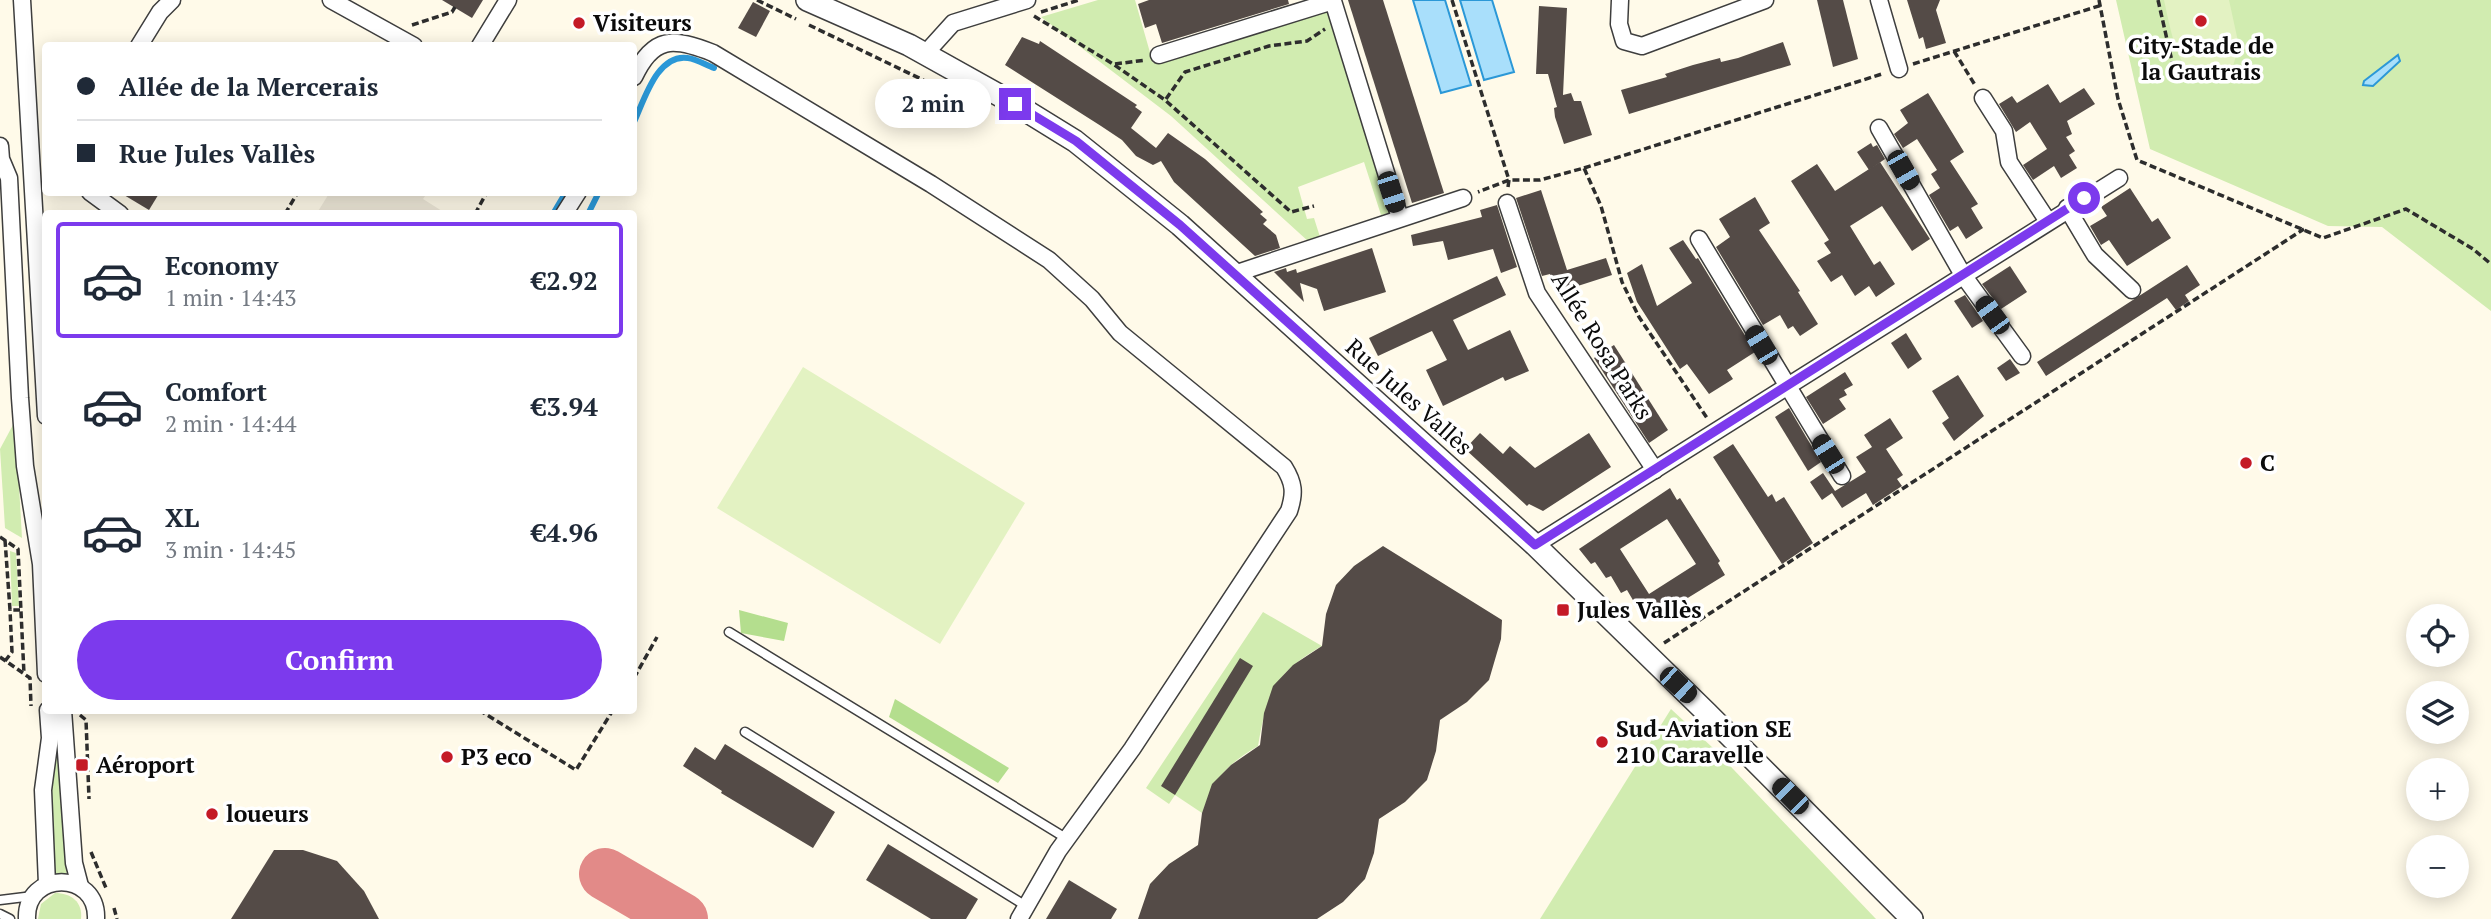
<!DOCTYPE html>
<meta charset="utf-8">
<style>
body{margin:0;font-family:"PT Serif",serif;background:#f2f2f3;color:#1f2937;height:100vh;display:flex;flex-direction:column;font-size:26px;white-space:nowrap}
*{box-sizing:border-box;margin:0}
p{font-size:23px;color:#747a83}
.icon{flex:none;width:38px;height:38px;fill:none;stroke:currentColor;stroke-width:2;stroke-linecap:round;stroke-linejoin:round}
.map{position:relative;flex:1;overflow:hidden}
.drawer{position:absolute;left:42px;top:210px;width:595px;height:504px;display:flex;flex-direction:column;background:#fff;border-radius:7px;box-shadow:0 4px 18px #0003}
.drawer>*{flex:none}
.guide{position:absolute;left:42px;top:42px;width:595px;height:154px;border-radius:7px;box-shadow:0 4px 18px #0003;display:grid;align-content:center;height:154px;padding:0 35px;background:#fff}
.tools{position:absolute;left:2406px;top:604px;display:grid;gap:14px}
.tools a{display:grid;place-items:center;width:63px;height:63px;border-radius:50%;background:#fff;box-shadow:0 4px 18px #0003;font-size:35px}
.end{position:absolute;width:32px;height:32px;margin:-16px;border:9px solid #7c3aed;background:#fff;box-shadow:0 0 0 4px #fff}
.from{border-radius:50%}
.bubble{position:absolute;height:49px;border-radius:24px;background:#fff;box-shadow:0 4px 18px #0003;font-size:23px;font-weight:700;line-height:49px;text-align:center}
.car{position:absolute;width:21px;height:42px;margin:-21px -10px;border-radius:9px;box-shadow:0 0 5px 2px #0007;background:linear-gradient(#222 24%,#8ab4d8 0 40%,#222 0 76%,#8ab4d8 0 86%,#222 0)}
.guide b{display:flex;align-items:center;gap:24px;height:66px;font-size:26px}
.guide b+b{border-top:2px solid #e0e1e3}
.guide i{width:18px;height:18px;background:#1f2937}
ul{padding:12px 0 0;list-style:none}
li{display:flex;align-items:center;gap:21px;height:116px;margin:0 14px 10px;padding:0 21px;border:4px solid transparent;border-radius:7px}
li div{flex:1}
li b{display:block;font-size:26px}
li em{font-style:normal;font-weight:700}
li.on{border-color:#7c3aed}
li>.icon{width:63px;height:63px;stroke-width:1.5}
.primary-button{display:flex;gap:14px;margin-top:auto;padding:14px 35px}
.primary-button a{flex:1;height:80px;border-radius:42px;background:#7c3aed;color:#fff;font-size:28px;font-weight:700;line-height:80px;text-align:center}
.map>svg:first-child{display:block}
.green{fill:#d1ecb0}
.forest{fill:#b4de8e}
.pitch{fill:#e3f2c2}
.plaza{fill:#eee8d8}
.water{fill:#a9dffb;stroke:#2b98d7;stroke-width:2}
.lines{fill:none;stroke-linecap:round;stroke-linejoin:round}
.stream{stroke:#2b98d7;stroke-width:6}
.taxiway{stroke:#e28a88;stroke-width:52}
.building{fill:#544b47;fill-rule:evenodd}
.service-casing{stroke:#3e3e3e;stroke-width:11}
.minor-casing{stroke:#3e3e3e;stroke-width:19}
.tertiary-casing{stroke:#3e3e3e;stroke-width:24}
.path{stroke:#2d2d2d;stroke-width:3.5;stroke-dasharray:7 3.5;stroke-linecap:butt}
.service{stroke:#fff;stroke-width:8}
.minor{stroke:#fff;stroke-width:16}
.tertiary{stroke:#fff;stroke-width:21}
.route{stroke:#7c3aed;stroke-width:9}
.poi-dot{fill:#c41a27;stroke:#fff;stroke-width:2.5}
.labels{text-anchor:middle;stroke-width:7;stroke-linejoin:round;paint-order:stroke}
.poi-label{font-size:23px;font-weight:bold;fill:#0b0b0b;stroke:#fff;text-anchor:start}
.street-label{font-size:23px;fill:#0b0b0b;stroke:#fff}
</style>
<div class="map">
<svg width="2491" height="919" viewBox="0 0 2491 919">
<rect width="100%" height="100%" fill="#fffae9"/>
<g class="green">
<path d="M1098 0H1135L1153 63 1330 10 1393 212 1381 215 1364 162 1298 187 1307 219 1314 218 1320 237 1309 242 1171 116 1041 17Z"/>
<path d="M2116 0H2491V311L2382 227 2328 226 2150 149Z"/>
<path d="M14 423 16 434 22 538 5 528 0 449Z"/>
<path d="M10 551 16 553 19 606H12Z"/>
<path d="M1263 612 1322 646C1274 673 1267 694 1258 746 1227 764 1214 779 1202 813L1175 795 1169 804 1146 788Z"/>
<path d="M1671 709 1713 748 1876 919H1540Z"/>
<path d="M57 710 67 878 53 879 48 797Z"/>
<path d="M55 893C71 893 83 902 81 919H38L41 904Z"/>
</g>
<g class="forest">
<path d="M739 610 788 623 784 641 741 633Z"/>
<path d="M895 699 1009 768 998 783 889 717Z"/>
</g>
<g class="pitch">
<path d="M2164 0H2229L2239 46 2233 66C2183 114 2171 30 2164 0Z"/>
<path d="M803 367 1025 503 940 644 717 508Z"/>
</g>
<path class="plaza" d="M330 192 427 193 423 199 442 211 441 214 317 213Z"/>
<g class="water">
<path d="M1413 0H1445L1471 85 1441 93Z"/>
<path d="M1460 0H1492L1514 72 1484 80Z"/>
<path d="M2398 55 2400 61 2373 86 2363 85 2364 81Z"/>
</g>
<g class="lines">
<g class="stream">
<path d="M634 122C644 101 657 53 688 58 696 59 706 65 714 68"/>
<path d="M553 214 566 192"/>
<path d="M588 214 599 192"/>
</g>
<path class="taxiway" d="M605 874 682 919"/>
</g>
<g class="building">
<path d="M442 0H483L472 18Z"/>
<path d="M1149 0H1288L1289 4 1162 43 1156 24 1145 28 1138 4Z"/>
<path d="M1348 0H1383L1444 193 1412 203Z"/>
<path d="M1817 0H1843L1858 59 1833 67Z"/>
<path d="M1907 0H1940L1936 10 1946 43 1926 49 1923 37 1919 39Z"/>
<path d="M753 2 770 11 756 37 738 28Z"/>
<path d="M1539 6 1567 8 1563 95 1571 93 1574 101H1581L1592 135 1564 144 1555 117 1554 108 1557 107 1548 74H1536Z"/>
<path d="M1022 37 1039 44 1040 41 1137 105 1135 107 1142 112 1131 128 1156 148 1168 133 1205 159 1263 212 1260 214 1267 220 1263 224 1276 235 1280 248 1255 256 1174 182 1161 161 1153 165 1136 156 1122 140 1101 126 1005 65Z"/>
<path d="M1783 42 1791 65 1629 114 1621 90 1667 77 1665 74 1693 65 1720 58 1721 62 1738 58Z"/>
<path d="M2048 84 2060 103 2084 88 2095 104 2067 121 2072 134 2066 137 2075 151 2069 155 2077 168 2061 178 2054 166 2033 180 2023 165 2047 149 2030 122 2016 132 1999 104 2012 96 2017 103Z"/>
<path d="M1928 93 1964 152 1950 161 1978 204 1971 208 1983 228 1966 239 1958 226 1950 231 1929 195 1940 188 1931 174 1937 170 1917 139 1903 148 1894 134 1908 123 1900 110Z"/>
<path d="M1871 143 1873 147 1877 145 1885 159 1869 170 1857 152Z"/>
<path d="M1880 162 1930 239 1912 251 1882 206 1850 226 1874 265 1880 261 1895 284 1876 297 1869 286 1855 296 1842 275 1831 282 1817 261 1831 253 1824 243 1829 240 1791 181 1817 164 1835 191Z"/>
<path d="M2130 188 2152 222 2158 218 2171 238 2127 266 2109 240 2101 245 2090 226 2107 216 2101 207Z"/>
<path d="M1541 190 1567 270 1606 258 1612 275 1556 293 1550 274 1542 276 1516 198Z"/>
<path d="M119 192H160L149 210Z"/>
<path d="M1755 197 1770 223 1759 230 1800 291 1798 292 1818 324 1800 336 1793 326 1788 329 1780 315 1763 325 1716 247 1730 237 1719 219Z"/>
<path d="M1497 205 1517 267 1501 273 1493 249 1448 260 1443 241 1413 246 1411 235 1482 217 1480 210Z"/>
<path d="M1683 240 1696 259 1698 258 1755 352 1727 370 1733 379 1709 394 1687 364 1680 369 1637 302 1627 273 1642 264 1657 306 1692 283 1669 248Z"/>
<path d="M1372 248 1386 292 1324 311 1317 289 1300 283 1304 302 1274 272 1286 268 1287 272 1296 269 1297 273Z"/>
<path d="M2187 265 2200 285 2185 295 2189 301 2176 310 2167 298 2046 376 2037 362Z"/>
<path d="M2010 266 2027 292 2001 309 1982 284Z"/>
<path d="M1497 276 1506 295 1453 320 1468 350 1510 330 1529 371 1505 381 1503 377 1443 406 1426 370 1447 360 1432 331 1378 356 1369 338Z"/>
<path d="M1965 295 1983 321 1972 328 1954 301Z"/>
<path d="M1906 333 1922 359 1908 369 1891 343Z"/>
<path d="M1614 345 1668 430 1649 443 1594 358Z"/>
<path d="M2010 359 2020 373 2006 381 1997 368Z"/>
<path d="M1845 372 1853 385 1844 390 1847 395 1839 399 1846 409 1823 424 1806 397Z"/>
<path d="M1958 375 1984 416 1954 441 1942 423 1949 418 1932 391Z"/>
<path d="M1789 408 1821 462 1808 471 1775 417Z"/>
<path d="M1890 418 1903 438 1886 449 1903 475 1897 479 1902 486 1873 505 1866 493 1842 508 1832 493 1822 500 1810 482 1823 473 1835 491 1866 472 1856 457 1872 447 1864 435Z"/>
<path d="M1480 433 1503 454 1510 446 1535 468 1589 433 1611 467 1543 511 1529 504 1527 506 1465 449Z"/>
<path d="M1733 444 1768 497 1772 494 1776 502 1784 497 1813 543 1782 564 1713 457Z"/>
<path d="M1670 488 1677 500 1680 498 1720 561 1718 563 1725 575 1652 620 1642 605 1637 607 1627 590 1621 593 1611 576 1606 578 1595 562 1591 564 1579 549ZM1667 519 1696 564 1649 594 1620 549Z"/>
<path d="M1383 546 1502 620 1501 639 1489 680 1467 702 1440 720 1436 751 1427 780 1405 802 1379 819 1374 853 1365 879 1343 902 1317 919H1138L1150 884 1169 864 1198 845 1202 813 1212 784 1231 765 1260 745 1264 713 1273 686 1293 665 1322 646 1326 614 1336 585 1354 566Z"/>
<path d="M1240 658 1253 666 1175 795 1161 786Z"/>
<path d="M725 744 835 812 813 848 721 793 722 791 683 766 695 747 715 760Z"/>
<path d="M888 844 978 899 966 919H931L866 880Z"/>
<path d="M274 850H303L337 861 364 891 379 919H231Z"/>
<path d="M1069 880 1117 909 1111 919H1046Z"/>
</g>
<g class="lines">
<defs>
<g id="service">
<path d="M729 632 1069 840"/>
<path d="M745 732 1026 906"/>
<path d="M0 900 33 896"/>
<path d="M0 914 10 919"/>
</g>
<g id="minor">
<path d="M22 0 46 416"/>
<path d="M331 0 414 46"/>
<path d="M1620 0 1619 24 1624 41 1642 46 1765 0"/>
<path d="M1879 0 1899 69"/>
<path d="M139 46 160 12 172 0"/>
<path d="M480 46 508 0"/>
<path d="M925 54 953 23 1027 0"/>
<path d="M1159 55 1333 1 1400 218"/>
<path d="M634 77C653 36 673 37 713 53L931 184 1049 260 1092 299 1120 333 1284 467C1294 483 1295 493 1289 511L1132 749 1058 851 1019 919"/>
<path d="M1983 98 2004 131 2009 162 2047 220"/>
<path d="M1879 128 1963 275 2022 356"/>
<path d="M0 146 1 159 9 178 20 398 25 466 41 564 46 674"/>
<path d="M90 192 120 214"/>
<path d="M1507 203 1537 293 1655 470"/>
<path d="M2067 208 2095 255 2132 290"/>
<path d="M564 214 578 192"/>
<path d="M1699 239 1842 476"/>
<path d="M1234 274 1463 198"/>
<path d="M1535 545 2119 178"/>
<path d="M63 710 74 863 80 886"/>
<path d="M47 884 43 790 50 738 48 710"/>
<path d="M27 919C25 870 98 870 96 919"/>
</g>
<path id="tertiary" d="M807 0 909 45 1015 104 1075 141 1180 225 1535 545 1707 713 1912 919"/>
</defs>
<use href="#service" class="service-casing"/>
<use href="#minor" class="minor-casing"/>
<use href="#tertiary" class="tertiary-casing"/>
<g class="path">
<path d="M757 0 796 19"/>
<path d="M1452 0 1509 180 1478 192"/>
<path d="M2099 0 2118 99 2137 160 2323 238 2406 209 2473 249 2491 264"/>
<path d="M2158 0 2174 70"/>
<path d="M1041 12 1079 0"/>
<path d="M1034 16 1113 64 1165 100 1291 212 1314 206"/>
<path d="M412 25 452 12 455 7"/>
<path d="M809 25 948 92"/>
<path d="M1954 51 1975 85"/>
<path d="M1115 64 1146 60"/>
<path d="M1913 64 2102 5"/>
<path d="M1166 99 1185 72 1269 46 1307 41 1325 29"/>
<path d="M1584 168 1882 74"/>
<path d="M1508 187 1509 180H1540L1584 168 1601 206 1622 282 1639 317 1707 418"/>
<path d="M441 213 442 214"/>
<path d="M285 214 298 192"/>
<path d="M475 214 487 192"/>
<path d="M0 537 18 549 24 674"/>
<path d="M5 540 10 610H20"/>
<path d="M1664 643 2304 229"/>
<path d="M0 657 30 678 31 706"/>
<path d="M5 661 12 652 10 610"/>
<path d="M634 678 657 637"/>
<path d="M479 710 576 770 613 710"/>
<path d="M80 715 86 720 89 799"/>
<path d="M91 852 106 888"/>
<path d="M114 908 117 919"/>
</g>
<use href="#service" class="service"/>
<use href="#minor" class="minor"/>
<use href="#tertiary" class="tertiary"/>
</g>
<g class="lines">
<path class="route" d="M1015 104 1076 141 1180 225 1535 545 2084 198"/>
</g>
<g class="poi-dot">
<circle cx="2201" cy="21" r="7"/>
<circle cx="579" cy="23" r="7"/>
<circle cx="2246" cy="463" r="7"/>
<rect x="1556" y="603" width="14" height="14" rx="3.5"/>
<circle cx="1602" cy="742" r="7"/>
<circle cx="447" cy="757" r="7"/>
<rect x="75" y="758" width="14" height="14" rx="3.5"/>
<circle cx="212" cy="814" r="7"/>
</g>
<g class="labels">
<g class="poi-label">
<text x="593" y="31">Visiteurs</text>
<text x="2201" y="54" text-anchor="middle">City-Stade de<tspan x="2201" dy="26">la Gautrais</tspan></text>
<text x="2260" y="471">C</text>
<text x="1577" y="618">Jules Vallès</text>
<text x="1616" y="737">Sud-Aviation SE<tspan x="1616" dy="26">210 Caravelle</tspan></text>
<text x="461" y="765">P3 eco</text>
<text x="96" y="773">Aéroport</text>
<text x="226" y="822">loueurs</text>
</g>
<g class="street-label">
<text transform="translate(1602 346) rotate(58)" y="8">Allée Rosa Parks</text>
<text transform="translate(1409 397) rotate(42)" y="8">Rue Jules Vallès</text>
</g>
</g>
</svg>
<div class="tools">
<a><svg class="icon" aria-label="locate" viewBox="0 0 24 24"><circle cx="12" cy="12" r="6"/><path d="M12 2v4M12 18v4M2 12h4M18 12h4"/></svg></a>
<a><svg class="icon" aria-label="layers" viewBox="0 0 24 24"><path d="M12 4l9 5-9 5-9-5zM3 14l9 5 9-5"/></svg></a>
<a>+</a>
<a>−</a>
</div>
<i class="end from" style="left:2084px;top:198px"></i>
<i class="end" style="left:1015px;top:104px"></i>
<div class="bubble" style="left:875px;top:79px;width:116px">2 min</div>
<i class="car" style="left:1903px;top:170px;rotate:150deg"></i>
<i class="car" style="left:1391px;top:192px;rotate:162deg"></i>
<i class="car" style="left:1992px;top:315px;rotate:324deg"></i>
<i class="car" style="left:1761px;top:345px;rotate:329deg"></i>
<i class="car" style="left:1828px;top:454px;rotate:328deg"></i>
<i class="car" style="left:1678px;top:685px;rotate:133deg"></i>
<i class="car" style="left:1790px;top:796px;rotate:315deg"></i>
<div class="guide">
<b><i class="from"></i>Allée de la Mercerais</b>
<b><i></i>Rue Jules Vallès</b>
</div>
<section class="drawer">
<ul>
<li class="on"><svg class="icon" aria-label="car" viewBox="0 0 24 24"><path d="M5 17H2v-5l4-1 3-4h7l3 4 3 1v5h-3M9 17h6M6 11h13"/><circle cx="7" cy="17" r="2"/><circle cx="17" cy="17" r="2"/></svg><div><b>Economy</b><p>1 min · 14:43</p></div><em>€2.92</em></li>
<li><svg class="icon" aria-label="car" viewBox="0 0 24 24"><path d="M5 17H2v-5l4-1 3-4h7l3 4 3 1v5h-3M9 17h6M6 11h13"/><circle cx="7" cy="17" r="2"/><circle cx="17" cy="17" r="2"/></svg><div><b>Comfort</b><p>2 min · 14:44</p></div><em>€3.94</em></li>
<li><svg class="icon" aria-label="car" viewBox="0 0 24 24"><path d="M5 17H2v-5l4-1 3-4h7l3 4 3 1v5h-3M9 17h6M6 11h13"/><circle cx="7" cy="17" r="2"/><circle cx="17" cy="17" r="2"/></svg><div><b>XL</b><p>3 min · 14:45</p></div><em>€4.96</em></li>
</ul>
<div class="primary-button"><a>Confirm</a></div>
</section>
</div>
